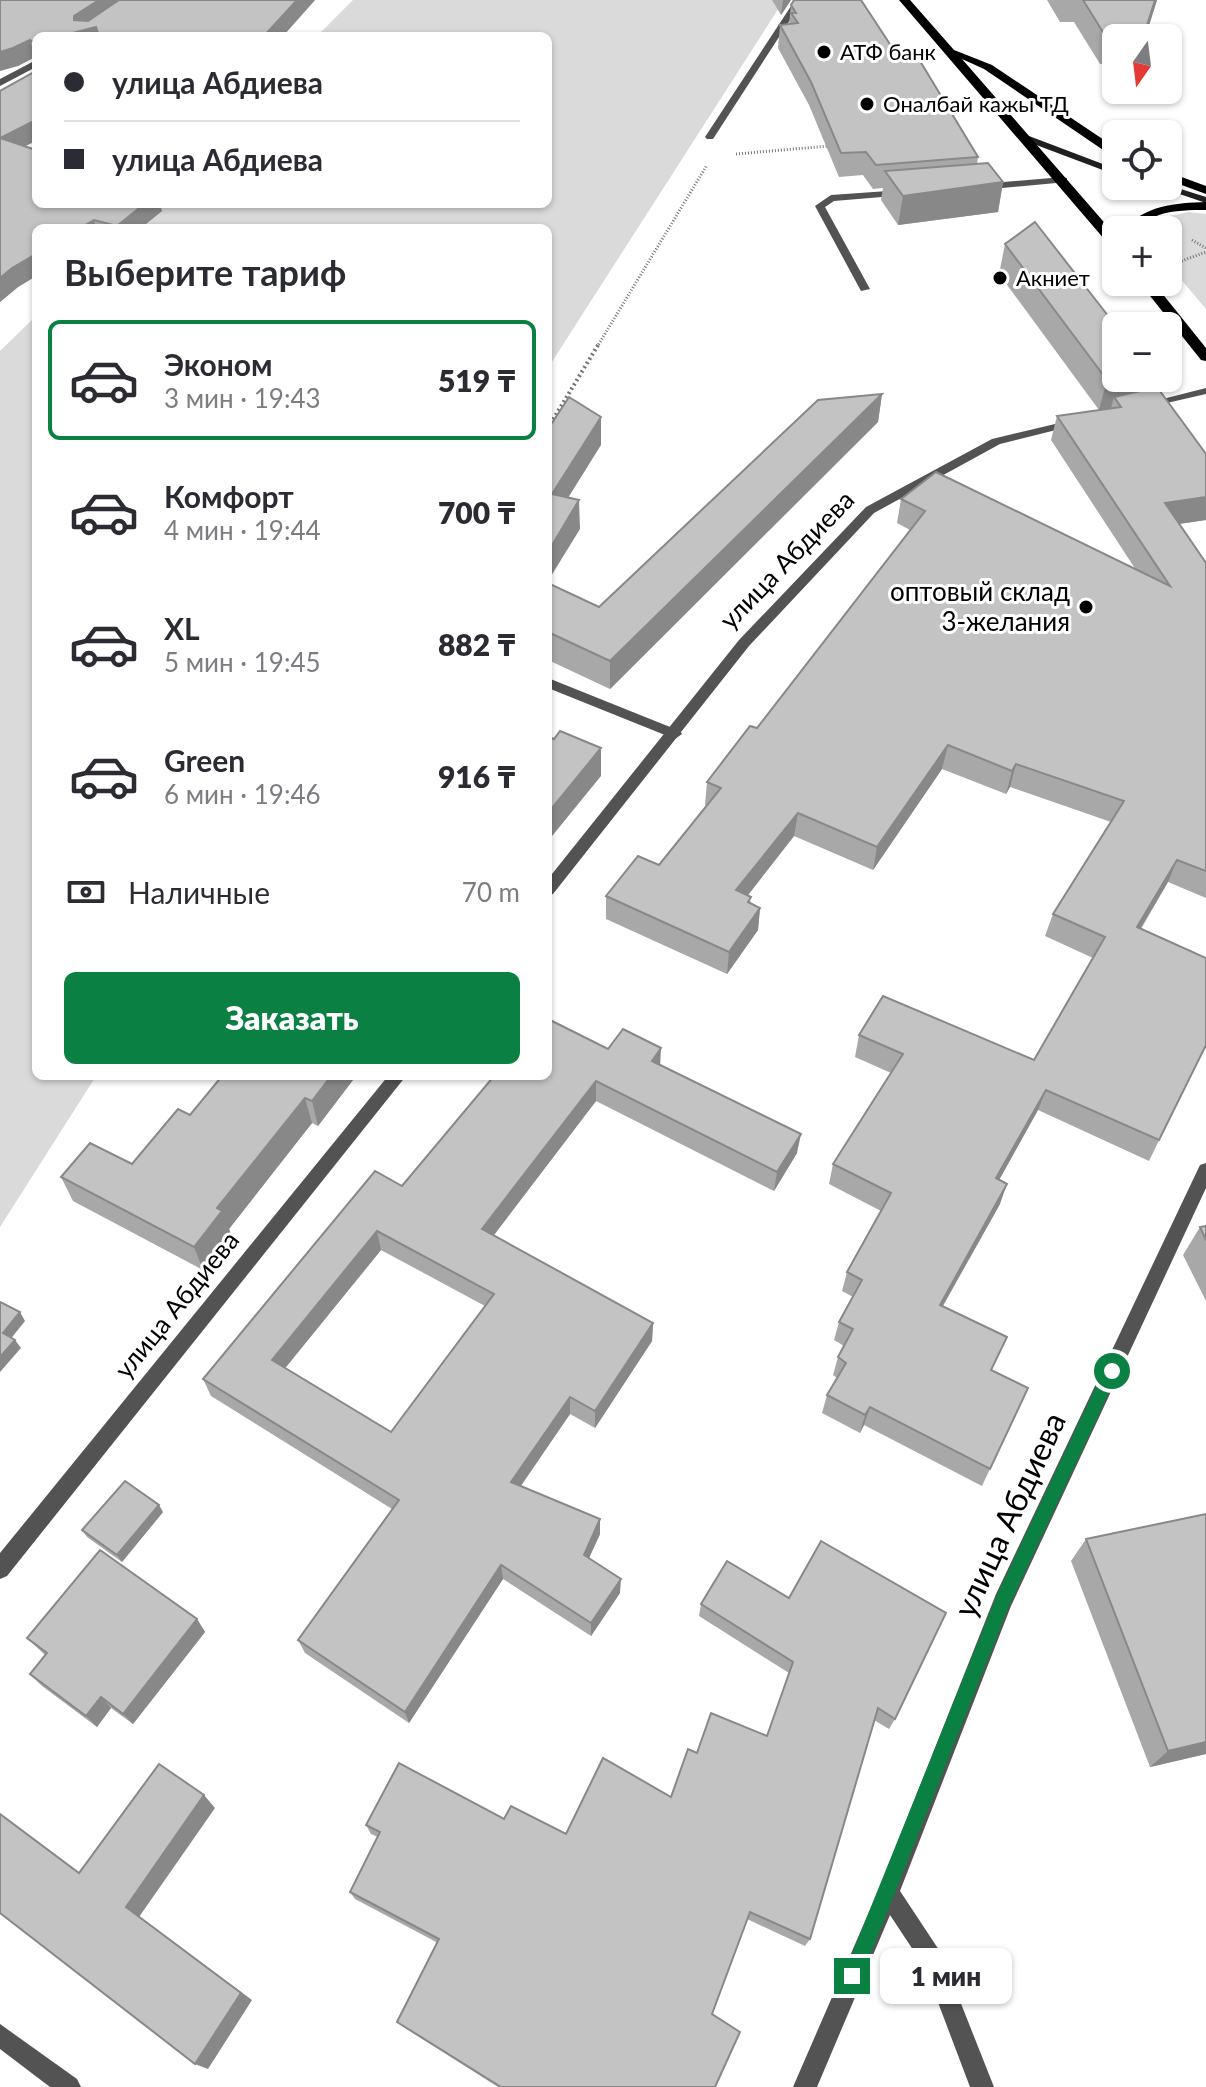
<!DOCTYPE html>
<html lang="ru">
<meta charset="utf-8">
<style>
body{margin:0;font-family:Lato,sans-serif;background:#f2f2f3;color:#2b2b33;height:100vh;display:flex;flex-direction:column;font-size:30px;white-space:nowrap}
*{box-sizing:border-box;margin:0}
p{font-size:26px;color:#7c7c81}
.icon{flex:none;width:44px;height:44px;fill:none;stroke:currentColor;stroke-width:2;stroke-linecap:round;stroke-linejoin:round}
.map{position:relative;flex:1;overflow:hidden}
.side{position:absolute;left:32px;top:224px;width:520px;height:856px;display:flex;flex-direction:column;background:#fff;border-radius:12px;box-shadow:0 2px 6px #0004}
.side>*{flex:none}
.hud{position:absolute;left:32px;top:32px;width:520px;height:176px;border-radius:12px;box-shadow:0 2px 6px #0004;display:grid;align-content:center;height:176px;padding:0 32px;background:#fff}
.needle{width:52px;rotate:194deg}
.buttons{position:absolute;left:1102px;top:24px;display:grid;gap:16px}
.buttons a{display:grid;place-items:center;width:80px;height:80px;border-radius:12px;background:#fff;box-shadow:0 2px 6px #0004;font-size:40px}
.end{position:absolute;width:36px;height:36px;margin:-18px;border:10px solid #0b8043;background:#fff;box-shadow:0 0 0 4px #fff}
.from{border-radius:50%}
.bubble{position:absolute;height:56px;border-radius:12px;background:#fff;box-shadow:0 2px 6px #0004;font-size:26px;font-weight:800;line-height:56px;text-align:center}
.hud b{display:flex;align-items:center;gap:28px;height:76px;font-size:30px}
.hud b+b{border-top:2px solid #e1e1e2}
.hud i{width:20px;height:20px;background:#2b2b33}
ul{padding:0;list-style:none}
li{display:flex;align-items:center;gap:24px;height:120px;margin:0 16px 12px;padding:0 16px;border:4px solid transparent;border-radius:12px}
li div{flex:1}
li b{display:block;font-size:30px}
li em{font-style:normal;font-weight:800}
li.on{border-color:#0b8043}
li>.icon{width:72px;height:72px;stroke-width:1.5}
h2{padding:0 32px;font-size:36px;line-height:96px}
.pay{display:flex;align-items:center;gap:20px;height:88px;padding:0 32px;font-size:30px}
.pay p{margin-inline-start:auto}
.action{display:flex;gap:16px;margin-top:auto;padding:16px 32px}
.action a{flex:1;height:92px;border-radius:12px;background:#0b8043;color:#fff;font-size:32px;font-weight:800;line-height:92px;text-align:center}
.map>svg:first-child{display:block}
.green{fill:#dadada}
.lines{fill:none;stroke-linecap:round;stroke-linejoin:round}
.path-far1{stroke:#757575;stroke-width:3;stroke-dasharray:1 2;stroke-linecap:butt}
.path{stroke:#757575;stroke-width:4;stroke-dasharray:2 3;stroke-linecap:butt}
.lane{fill:#535353;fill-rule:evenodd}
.street{fill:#535353;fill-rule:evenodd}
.secondary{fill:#202020;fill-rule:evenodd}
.primary{fill:#000;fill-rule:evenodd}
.wall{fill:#a8a8a8;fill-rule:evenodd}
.shaded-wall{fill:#888}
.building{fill:#c3c3c3;stroke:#888;stroke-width:2;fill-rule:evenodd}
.route{fill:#0b8043}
.poi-dot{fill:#000;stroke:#fff;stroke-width:3}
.labels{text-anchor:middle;stroke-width:6;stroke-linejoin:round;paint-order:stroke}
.far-poi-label{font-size:22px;fill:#000;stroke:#fff;text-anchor:start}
.street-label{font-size:26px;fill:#000;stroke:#fff}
.poi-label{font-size:26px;fill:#000;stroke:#fff;text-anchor:end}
.near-street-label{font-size:32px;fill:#000;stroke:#fff}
</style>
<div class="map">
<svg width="1206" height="2087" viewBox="0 0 1206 2087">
<rect width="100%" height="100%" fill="#fff"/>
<g class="green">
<path d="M353 0H784L548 368V228H124L148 204H548V36H317Z"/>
<path d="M1189 212 1206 214V309L1168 264V230H1150V227L1164 217Z"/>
<path d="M36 316V1076H96L0 1227V351Z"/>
</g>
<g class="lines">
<g class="path-far1">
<path d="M736 154 829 146"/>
<path d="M1192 240 1206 248"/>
<path d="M1176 263 1206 252"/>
<path d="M597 347 707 165"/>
</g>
<path class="path" d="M548 428 598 345"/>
<g class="lane">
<path d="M1063 177 1067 178V182L981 190 976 187 981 184Z"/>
<path d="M902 190 906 191V195L834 201 825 207 870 289 861 291 815 206 831 195Z"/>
<path d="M548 678 680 731 682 734 675 739 670 737 548 688Z"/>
</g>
<g class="street">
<path d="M795 0H803L713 139H707L705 137Z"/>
<path d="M36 60V67L0 86V79Z"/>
<path d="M1206 388V394L1145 408 1139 405Z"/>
<path d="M1072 420 1078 423 1076 425 1000 444 874 513 749 646 553 894 548 896V879L739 640 866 507 992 439Z"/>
<path d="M388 1076H406L7 1576 0 1579V1553Z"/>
<path d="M1206 1163V1188L1011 1606 900 1891 941 1953 994 2087H970L925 1968 890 1915 817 2087H793L879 1889 996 1594 1200 1165Z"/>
<path d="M0 2024 77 2079 81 2087H50L0 2049Z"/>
</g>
<g class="secondary">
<path d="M1023 136H1029L1116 169V175L1023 140Z"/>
<path d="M1168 185 1206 197V203L1156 186Z"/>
</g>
<g class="primary">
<path d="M899 0H910L954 50 992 65 1116 148V157L1112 156 984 69 962 59 1116 236V248L1111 247Z"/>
<path d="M1168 172 1206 186V194L1168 180Z"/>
<path d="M1206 202V210C1191 210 1174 210 1159 215 1143 221 1142 230 1124 230 1144 205 1176 203 1206 202Z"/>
<path d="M1139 282H1153L1206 348V361L1201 360Z"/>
</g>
</g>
<g class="wall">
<path d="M0 0H315L283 36H36V58L35 57 18 66Z"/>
<path d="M772 0H791L781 15Z"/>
<path d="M1047 0H1157L1145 38H1116V63L1100 64 1074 22H1060Z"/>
<path d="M791 5 899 58 978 157 977 164 1003 182 998 212 898 225 881 200 883 188 873 189 863 175 839 177 809 105 778 48 780 25 789 24Z"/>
<path d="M0 91 25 146 162 211 141 228H36V276L18 287 0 302Z"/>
<path d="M1005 244 1116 378H1149L1145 390 1206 454V520L1179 524 1206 563V898L1168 882 1141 929 1206 958V1047L1190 1077 1149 1161 1038 1110 999 1180 1000 1204 943 1306 991 1370 990 1469 982 1486 864 1425 860 1433 822 1413 827 1395 837 1378 833 1375 838 1357 844 1346 834 1340 839 1322 853 1297 842 1291 847 1272 881 1211 829 1184 833 1164 891 1073 855 1057 859 1035 1034 1060 1093 958 1045 936 1053 914 1111 822 1010 787 1006 794 942 769 873 870 794 836 748 895 751 903 760 908 758 930 727 974 606 919V896L659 865 707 805H705L707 782 757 728 910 530 897 523 901 499 1136 570 1051 440 1057 416 1099 410 999 274Z"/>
<path d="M882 394 878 422 610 689 548 660V583L599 607Z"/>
<path d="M608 1049 660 1064 797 1153 774 1191 596 1101 494 1235 653 1323 652 1341 595 1428 570 1414 521 1486 600 1534 589 1558 620 1593 591 1636 503 1579 409 1723 305 1653 298 1640 392 1509 211 1396 203 1379 402 1186ZM381 1250 485 1306 391 1432 285 1368Z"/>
<path d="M222 1076H356L318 1126 312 1123 229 1229 231 1234 203 1270 73 1201 61 1177 132 1164 190 1115Z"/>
<path d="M1206 1226V1301L1183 1255 1200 1227Z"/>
<path d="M163 1512 122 1562 87 1537 82 1530Z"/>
<path d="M1086 1539 1206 1754 1150 1767 1071 1561Z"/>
<path d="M701 1604 895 1719 889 1729 874 1720 810 1939 805 1946 747 1919 712 2014 715 2087H498L402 2026 397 2022 438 1943 355 1899 350 1892 378 1837 371 1834 366 1825 504 1819 566 1834 671 1797 697 1753 767 1736 789 1673 699 1616Z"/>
<path d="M197 1619 205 1632 133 1724 111 1708 97 1727 42 1686 30 1674 45 1655 27 1638Z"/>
</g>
<g class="shaded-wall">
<path d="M99 0H130L96 27 98 36H61L74 20V16Z"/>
<path d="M297 0H315L283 36H264Z"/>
<path d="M783 0H791L781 15Z"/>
<path d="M1155 0H1157L1145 38H1143Z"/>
<path d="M30 40 35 57 18 66 0 71V52Z"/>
<path d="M36 120V141L5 156 0 138Z"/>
<path d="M1003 182 998 212 898 225 903 196Z"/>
<path d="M144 204H160L162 211 141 228H117V226Z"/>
<path d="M94 220 96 228H80Z"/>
<path d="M36 254V276L18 287 0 302V278L12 268Z"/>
<path d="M1117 378H1149L1142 400 1114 397 1111 408 1099 410 1107 380Z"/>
<path d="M882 394 878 422 610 689V661Z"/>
<path d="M601 417V445L553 522 552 494Z"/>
<path d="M1206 497V520L1157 527 1165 503Z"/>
<path d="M579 500 580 529 548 581V552Z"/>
<path d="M948 745 942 769 873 870 877 847Z"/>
<path d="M601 748V776L548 841V813Z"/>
<path d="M1016 764 1010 787 1006 794 1012 771Z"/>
<path d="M798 813 794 836 734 913 736 890Z"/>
<path d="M1177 860 1168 882 1128 949 1137 927Z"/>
<path d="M760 908 758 930 727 974 729 952Z"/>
<path d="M661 1048 660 1068 652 1061Z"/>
<path d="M331 1076H356L318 1126 312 1101Z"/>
<path d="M596 1081V1101L484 1248 482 1229Z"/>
<path d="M1046 1090 1038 1110 989 1198 996 1178Z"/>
<path d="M305 1098 312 1123 229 1229 231 1234 203 1270 194 1247 217 1208Z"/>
<path d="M801 1134 797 1153 774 1191 777 1172Z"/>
<path d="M1007 1184 1000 1204 933 1323 940 1305Z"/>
<path d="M377 1231 381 1250 278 1377 272 1360Z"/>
<path d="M20 1312 25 1321 9 1341 3 1333Z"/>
<path d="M653 1323 652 1341 595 1428V1411Z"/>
<path d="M15 1340 21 1348 0 1372V1357Z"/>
<path d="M570 1397V1414L513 1497 511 1482Z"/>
<path d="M870 1407 864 1425 860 1433 865 1415Z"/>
<path d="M159 1505 163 1512 122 1562 117 1555Z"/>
<path d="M600 1519V1534L584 1569V1555Z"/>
<path d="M501 1565 503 1579 409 1723 405 1712Z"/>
<path d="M621 1579 620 1593 591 1636V1623Z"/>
<path d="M197 1619 205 1632 133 1724 123 1714Z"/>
<path d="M101 1697 111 1708 97 1727 86 1716Z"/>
<path d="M1206 1742V1754L1150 1767 1168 1751Z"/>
<path d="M204 1795 215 1808 139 1917 252 2000 208 2069 195 2064 126 1907Z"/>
</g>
<g class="building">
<path d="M0 0H99L74 16V20L88 21 119 0H297L264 36H99L96 27 61 36H36V42L34 43 30 40 13 48 0 52Z"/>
<path d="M794 0H861L899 58 917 56 978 157 876 165 866 152 841 153 811 82 780 25 798 23 791 13H796L791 5Z"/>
<path d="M1083 0H1155L1144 35 1106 37Z"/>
<path d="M36 71V120L0 138V91Z"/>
<path d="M0 138 36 150V204H144L117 226 94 220 80 228H36V254L12 268 0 278Z"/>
<path d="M988 163 1003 182 903 196 885 171Z"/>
<path d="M1035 222 1116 326V378H1117L1107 380 1005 244Z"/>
<path d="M1157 387 1206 454V497L1165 503 1206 563V871L1177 860 1137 927 1206 958V1045L1159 1140 1046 1090 996 1178 1007 1184 940 1305 1007 1337 991 1370 1028 1388 990 1469 870 1407 865 1415 827 1395 846 1363 838 1357 853 1329 839 1322 862 1280 847 1272 891 1193 833 1164 903 1054 859 1035 883 996 1034 1060 1105 937 1053 914 1124 801 1016 764 1012 771 948 745 877 847 798 813 736 890 751 897 748 902 760 908 729 952 606 896 638 856 659 865 721 788 707 782 750 726 757 728 925 511 901 499 936 472 1170 586 1057 416 1121 407 1114 397Z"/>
<path d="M882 394 610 661 548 632V583L599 607 818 400Z"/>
<path d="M569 397 601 417 552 494 579 500 548 552V429Z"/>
<path d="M560 731 601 748 548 813V737L554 739Z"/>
<path d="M548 1019 608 1049 623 1029 661 1048 652 1061 801 1134 777 1172 596 1081 482 1229 653 1323 595 1411 570 1397 511 1482 600 1519 584 1555 621 1579 591 1623 501 1565 405 1712 298 1640 399 1500 203 1379 375 1171 402 1186 494 1076H548ZM377 1231 494 1294 391 1432 272 1360Z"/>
<path d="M222 1076H331L312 1101 305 1098 217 1208 222 1211 194 1247 61 1177 90 1143 132 1164 178 1109 190 1115Z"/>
<path d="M1206 1226V1240L1200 1227Z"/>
<path d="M0 1302 20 1312 3 1333 15 1340 0 1357Z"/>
<path d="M125 1481 159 1505 117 1555 82 1530Z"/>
<path d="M1206 1514V1742L1168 1751 1086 1539Z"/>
<path d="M821 1541 946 1613 895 1719 878 1708 810 1939 750 1912 712 2014 740 2032 715 2087H501L397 2022 439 1939 350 1892 380 1832 366 1825 399 1763 504 1819 511 1806 566 1834 603 1758 671 1797 688 1749 697 1753 711 1713 767 1736 793 1662 701 1604 727 1561 789 1598Z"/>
<path d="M100 1550 197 1619 123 1714 101 1697 86 1716 30 1674 47 1653 27 1638Z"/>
<path d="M159 1764 204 1795 126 1907 241 1993 195 2064 0 1913V1814L79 1873Z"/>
</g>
<path class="route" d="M1112 1364 1119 1371 1009 1606 859 1983 852 1985 846 1983 843 1976 997 1595 1106 1366Z"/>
<g class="poi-dot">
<circle cx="824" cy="52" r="8"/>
<circle cx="867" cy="104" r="8"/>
<circle cx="1000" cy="278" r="8"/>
<circle cx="1086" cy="607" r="8"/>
</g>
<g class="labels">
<g class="far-poi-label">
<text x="840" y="60">АТФ банк</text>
<text x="883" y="112">Оналбай кажы ТД</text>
<text x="1016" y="286">Акниет</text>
</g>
<g class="street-label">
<text transform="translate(787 560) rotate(-46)" y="9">улица Абдиева</text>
<text transform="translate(177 1305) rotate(-51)" y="9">улица Абдиева</text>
</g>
<g class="poi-label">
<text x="1070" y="601">оптовый склад<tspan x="1070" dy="30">3-желания</tspan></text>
</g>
<g class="near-street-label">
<text transform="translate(1010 1515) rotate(-65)" y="11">улица Абдиева</text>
</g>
</g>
</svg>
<div class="buttons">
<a><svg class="needle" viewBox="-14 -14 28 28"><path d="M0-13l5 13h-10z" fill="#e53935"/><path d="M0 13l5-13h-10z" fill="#7c7c81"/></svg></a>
<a><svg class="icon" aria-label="locate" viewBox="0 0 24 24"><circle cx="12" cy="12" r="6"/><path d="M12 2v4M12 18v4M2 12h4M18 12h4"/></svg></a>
<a>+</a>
<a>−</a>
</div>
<i class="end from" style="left:1112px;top:1371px"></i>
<i class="end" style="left:852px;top:1976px"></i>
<div class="bubble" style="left:880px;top:1948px;width:132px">1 мин</div>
<div class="hud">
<b><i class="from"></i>улица Абдиева</b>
<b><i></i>улица Абдиева</b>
</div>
<section class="side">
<h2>Выберите тариф</h2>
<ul>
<li class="on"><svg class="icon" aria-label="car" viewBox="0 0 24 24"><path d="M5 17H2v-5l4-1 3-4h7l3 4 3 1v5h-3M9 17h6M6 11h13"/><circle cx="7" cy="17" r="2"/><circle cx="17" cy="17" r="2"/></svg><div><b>Эконом</b><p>3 мин · 19:43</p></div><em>519 ₸</em></li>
<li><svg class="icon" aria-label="car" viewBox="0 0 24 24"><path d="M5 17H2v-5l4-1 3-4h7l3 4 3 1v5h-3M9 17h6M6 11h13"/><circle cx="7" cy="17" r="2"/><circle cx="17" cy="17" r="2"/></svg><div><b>Комфорт</b><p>4 мин · 19:44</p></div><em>700 ₸</em></li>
<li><svg class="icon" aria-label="car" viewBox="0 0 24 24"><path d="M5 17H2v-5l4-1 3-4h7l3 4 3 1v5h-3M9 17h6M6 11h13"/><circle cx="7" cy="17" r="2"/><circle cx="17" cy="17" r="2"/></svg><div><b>XL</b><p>5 мин · 19:45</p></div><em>882 ₸</em></li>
<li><svg class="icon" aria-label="car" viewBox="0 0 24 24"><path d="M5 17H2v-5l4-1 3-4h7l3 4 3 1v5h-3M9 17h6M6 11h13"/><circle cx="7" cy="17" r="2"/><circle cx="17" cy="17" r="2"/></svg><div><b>Green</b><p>6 мин · 19:46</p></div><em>916 ₸</em></li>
</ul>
<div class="pay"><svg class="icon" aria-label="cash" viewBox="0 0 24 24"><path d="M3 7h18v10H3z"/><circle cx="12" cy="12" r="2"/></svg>Наличные<p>70 m</p></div>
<div class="action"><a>Заказать</a></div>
</section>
</div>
